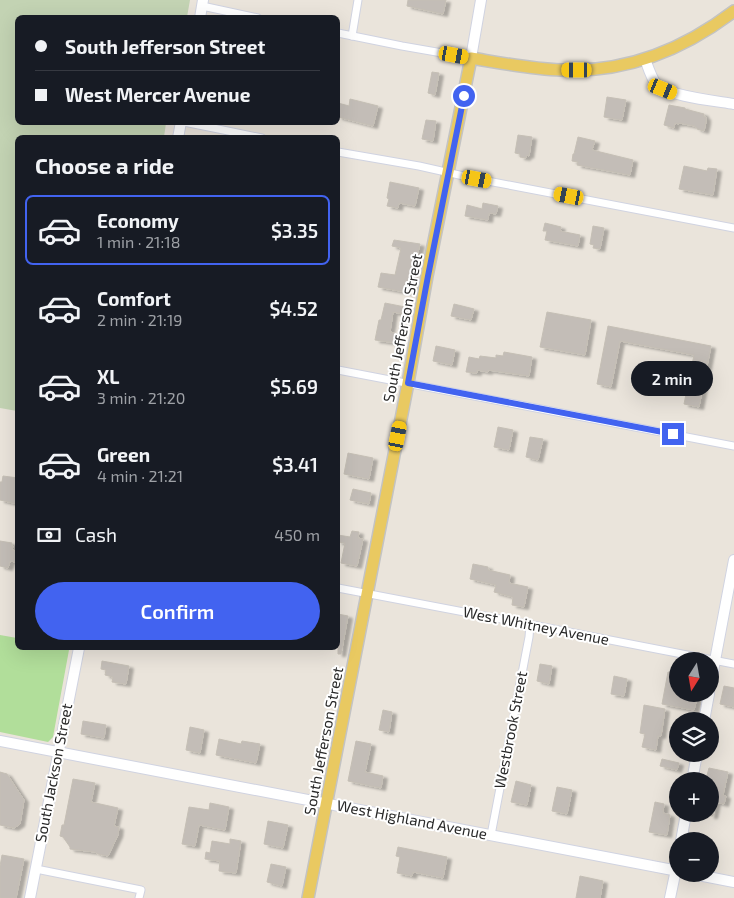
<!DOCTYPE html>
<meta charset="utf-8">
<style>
body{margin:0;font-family:"Exo 2",sans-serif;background:#242831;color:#f1f3f6;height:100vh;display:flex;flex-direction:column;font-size:19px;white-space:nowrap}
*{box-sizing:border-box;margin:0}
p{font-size:16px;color:#9ea1a6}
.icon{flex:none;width:28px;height:28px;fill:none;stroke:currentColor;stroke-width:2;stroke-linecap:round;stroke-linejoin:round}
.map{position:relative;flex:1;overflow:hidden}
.details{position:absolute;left:15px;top:135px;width:325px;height:515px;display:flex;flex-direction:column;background:#171b24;border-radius:8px;box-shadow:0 5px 20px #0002}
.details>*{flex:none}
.guide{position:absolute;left:15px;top:15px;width:325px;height:110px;border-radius:8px;box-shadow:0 5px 20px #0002;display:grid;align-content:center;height:110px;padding:0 20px;background:#171b24}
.needle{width:32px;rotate:191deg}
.fabs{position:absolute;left:669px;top:652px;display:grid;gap:10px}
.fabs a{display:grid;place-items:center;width:50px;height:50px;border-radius:50%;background:#171b24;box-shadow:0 5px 20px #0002;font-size:25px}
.end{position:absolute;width:22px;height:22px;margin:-11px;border:6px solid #4263f0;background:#fff;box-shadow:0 0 0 2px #fff}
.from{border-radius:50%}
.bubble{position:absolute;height:35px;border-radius:18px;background:#171b24;box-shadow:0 5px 20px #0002;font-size:16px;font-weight:600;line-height:35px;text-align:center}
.car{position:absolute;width:15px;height:30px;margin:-15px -8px;border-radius:6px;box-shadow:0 0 4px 1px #0007;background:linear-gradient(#f5c518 24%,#345 0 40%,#f5c518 0 76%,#345 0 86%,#f5c518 0)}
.guide b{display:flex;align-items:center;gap:18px;height:48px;font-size:19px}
.guide b+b{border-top:1px solid #363941}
.guide i{width:12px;height:12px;background:#f1f3f6}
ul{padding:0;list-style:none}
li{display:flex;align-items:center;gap:15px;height:70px;margin:0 10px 8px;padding:0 10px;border:2px solid transparent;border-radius:8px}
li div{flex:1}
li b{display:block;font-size:19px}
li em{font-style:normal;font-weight:600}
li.active{border-color:#4263f0}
li>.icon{width:45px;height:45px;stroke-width:1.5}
h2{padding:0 20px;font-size:22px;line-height:60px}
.pay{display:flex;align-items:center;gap:12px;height:55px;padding:0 20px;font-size:19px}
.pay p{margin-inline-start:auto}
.cta{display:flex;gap:10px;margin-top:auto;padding:10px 20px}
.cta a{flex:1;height:58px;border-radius:30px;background:#4263f0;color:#fff;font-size:20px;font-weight:600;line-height:58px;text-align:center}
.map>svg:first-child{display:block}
.green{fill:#b1de9a}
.cemetery{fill:#c3d3b3}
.building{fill:#c3bdb7;stroke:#c5bfb5;filter:url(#shadow)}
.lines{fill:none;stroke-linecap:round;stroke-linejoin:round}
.street-casing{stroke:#d0d3e1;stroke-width:9}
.secondary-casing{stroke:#d0d3e1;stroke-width:12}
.primary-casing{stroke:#c3c3c3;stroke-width:14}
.street{stroke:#fff;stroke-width:7}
.secondary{stroke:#fff;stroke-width:10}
.primary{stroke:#e9c961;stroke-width:11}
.route{stroke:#4263f0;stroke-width:6}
.labels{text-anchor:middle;stroke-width:4;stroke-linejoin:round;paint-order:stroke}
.street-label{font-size:15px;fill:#292929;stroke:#fff}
</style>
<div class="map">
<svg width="734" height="898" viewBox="0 0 734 898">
<defs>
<filter id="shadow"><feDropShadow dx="4.5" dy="2.5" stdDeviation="1" flood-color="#0004"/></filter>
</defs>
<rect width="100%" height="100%" fill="#eae4db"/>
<path class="green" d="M0 635 17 638 18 648H64L69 650 53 737 48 742 0 732Z"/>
<path class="cemetery" d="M0 0H190L187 17 18 18V122L166 123 164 137 18 138 17 411 0 408Z"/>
<g class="building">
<path d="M408 0H446L443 14 407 6Z"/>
<path d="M432 72 439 73 435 95 428 93Z"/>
<path d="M607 97 626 100 622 120 604 117Z"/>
<path d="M350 99 378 106 373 126 338 117V103L349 106Z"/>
<path d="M669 105 685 108V109L704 114V117H706V122L704 131 697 129V128L695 127V126L679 123V124L675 123 674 128 664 125Z"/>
<path d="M426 120 436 121 433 141 422 139Z"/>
<path d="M518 135 532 137 529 156 527 155 526 158 520 157V154L515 153Z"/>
<path d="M578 137 595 141 592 150 633 160 630 175 577 165 578 162 572 161 573 154H574Z"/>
<path d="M684 166 707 171 708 168 717 169 713 195 679 189Z"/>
<path d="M390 182 419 188 415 206 399 203 398 208 387 206 389 199 387 198Z"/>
<path d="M483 203 498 206 496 214 489 213 488 220 465 216 467 205 482 209Z"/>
<path d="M545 223 561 227 560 231 580 235 578 246 545 240 547 231H543Z"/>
<path d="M593 226 604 228 600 249 593 248 594 245 590 244Z"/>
<path d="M394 240 420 244 412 278 414 279 411 293 378 287 381 273 395 275 401 248 392 246Z"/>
<path d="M385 303 405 307 403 314 393 312 390 332 399 334 397 343 375 340 379 320H381Z"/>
<path d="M454 304 474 309 471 320 451 316Z"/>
<path d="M547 312 591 320 585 355 540 347Z"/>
<path d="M608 326 711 346 699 407 684 404 694 355 620 341 611 387 597 384Z"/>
<path d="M436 346 455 350 452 365 433 361Z"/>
<path d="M504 352 532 357 529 376 488 370V372L477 370V373L466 372 469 357 479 359 480 356 496 358V355L503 356Z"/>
<path d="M498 427 513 430 509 450 494 447Z"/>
<path d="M530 437 543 439 538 460 526 457Z"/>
<path d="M348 453 373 458 369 479 344 474Z"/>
<path d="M3 476 18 478V504L0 500V482H2Z"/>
<path d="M353 489 371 493 369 504 350 500Z"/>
<path d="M352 531 359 532 358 538 363 539 357 566 341 563 345 543 338 542V535L350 537Z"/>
<path d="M0 541 12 543 11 546H13L12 550 17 551 15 562 10 561 9 566H8V568L0 566Z"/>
<path d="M473 564 488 567V570L510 575 509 583 528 587 524 607 512 605 513 597 494 592 496 585 470 579Z"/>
<path d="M338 614 348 616 341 654H338Z"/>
<path d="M102 661 129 666 126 684 112 682 113 677 105 675 106 670 101 669Z"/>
<path d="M540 664 552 666 549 684 537 681Z"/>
<path d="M668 672 678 674V694H698L694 710 662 704Z"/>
<path d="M614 676 627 679 624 696 611 694Z"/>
<path d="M724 686 734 688V707L720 704Z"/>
<path d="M644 705 665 709 661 736H658L656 750 642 747 645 734 640 733Z"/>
<path d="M383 710 392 712 389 732 379 730Z"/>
<path d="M83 721 106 725 104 738 81 734Z"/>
<path d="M190 727 204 730 200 753 186 750Z"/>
<path d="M219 739 241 744 242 741 260 744 256 763 216 755Z"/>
<path d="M356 741 371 744 365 772 383 776 381 788 348 781Z"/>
<path d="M662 759 679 763 677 770 660 766Z"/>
<path d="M709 768 728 772 723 795 726 796 724 804 716 802 713 816H710V780L706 779Z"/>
<path d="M0 772 7 774 24 800 20 824 14 828 0 825Z"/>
<path d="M73 779 95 783 91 802 118 808 114 826 119 827 118 835 108 856 98 854 95 852 70 849V847L63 837 60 836 62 825H64Z"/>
<path d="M516 781 531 785 527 805 511 802Z"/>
<path d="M557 787 572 790 567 814 552 811Z"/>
<path d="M655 802 664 804 663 813 670 815 667 835 649 832Z"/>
<path d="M210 803 229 807 225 830 199 825 195 846 182 844 189 807 209 810Z"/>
<path d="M268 821 288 825 283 848 264 844Z"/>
<path d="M230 839 241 841 236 873 219 871 220 861 205 859 206 852 210 853 212 841 230 844Z"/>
<path d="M398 847 447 857 443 878 413 872 412 876 397 873 400 857 396 856Z"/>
<path d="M2 855 24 859 16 898H0V866Z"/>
<path d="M271 864 286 867 282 886 267 882Z"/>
<path d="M580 876 603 881 600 898H576Z"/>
</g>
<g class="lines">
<defs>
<g id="street">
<path d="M202 6 258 18"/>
<path d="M338 33 402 46 471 58"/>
<path d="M352 36 358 0"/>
<path d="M184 122 262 138"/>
<path d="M338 152 419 166 477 179 734 228"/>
<path d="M338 370 734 446"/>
<path d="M338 588 543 627 734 664"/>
<path d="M491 835 529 637 530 625"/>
<path d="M36 869 141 890 139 898"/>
</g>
<g id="secondary">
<path d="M200 18 203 0"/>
<path d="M471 58 481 0"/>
<path d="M645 59C648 67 651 77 656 84 666 96 717 101 734 104"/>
<path d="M178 138 181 122"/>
<path d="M710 687 734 560"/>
<path d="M704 721 709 694"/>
<path d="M0 741 678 871"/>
<path d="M692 781 697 754"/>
<path d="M681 841 686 814"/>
<path d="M693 874 734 882"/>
<path d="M30 898 79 648"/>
<path d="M670 898 678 860"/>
</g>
<path id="primary" d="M308 898 408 383 427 276 471 58C501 63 531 69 561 70 627 73 683 50 734 11"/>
</defs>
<use href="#street" class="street-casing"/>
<use href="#secondary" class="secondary-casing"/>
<use href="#primary" class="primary-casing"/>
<use href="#street" class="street"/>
<use href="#secondary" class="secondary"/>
<use href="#primary" class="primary"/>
</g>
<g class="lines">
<path class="route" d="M464 96 428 276 408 383 673 434"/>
</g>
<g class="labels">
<g class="street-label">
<text transform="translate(403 328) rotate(-79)" y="5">South Jefferson Street</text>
<text transform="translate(536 626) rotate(11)" y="5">West Whitney Avenue</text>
<text transform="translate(511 730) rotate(-79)" y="5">Westbrook Street</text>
<text transform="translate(324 741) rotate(-79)" y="5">South Jefferson Street</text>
<text transform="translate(54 773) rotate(-79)" y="5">South Jackson Street</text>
<text transform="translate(412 820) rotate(11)" y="5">West Highland Avenue</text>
</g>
</g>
</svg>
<div class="fabs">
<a><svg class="needle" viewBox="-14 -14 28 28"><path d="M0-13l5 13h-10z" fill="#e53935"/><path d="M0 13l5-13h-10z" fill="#9ea1a6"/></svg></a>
<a><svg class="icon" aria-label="layers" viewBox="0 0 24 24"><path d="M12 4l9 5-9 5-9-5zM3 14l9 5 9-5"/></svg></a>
<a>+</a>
<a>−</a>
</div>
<i class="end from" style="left:464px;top:96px"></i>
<i class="end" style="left:673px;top:434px"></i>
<div class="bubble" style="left:631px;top:361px;width:82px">2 min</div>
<i class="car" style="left:454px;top:55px;rotate:100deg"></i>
<i class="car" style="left:577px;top:70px;rotate:270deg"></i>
<i class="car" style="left:663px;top:89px;rotate:112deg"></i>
<i class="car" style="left:477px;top:179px;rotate:101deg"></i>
<i class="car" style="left:569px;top:196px;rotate:281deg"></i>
<i class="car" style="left:398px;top:436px;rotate:11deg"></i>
<div class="guide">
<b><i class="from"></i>South Jefferson Street</b>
<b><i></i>West Mercer Avenue</b>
</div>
<section class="details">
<h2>Choose a ride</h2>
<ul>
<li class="active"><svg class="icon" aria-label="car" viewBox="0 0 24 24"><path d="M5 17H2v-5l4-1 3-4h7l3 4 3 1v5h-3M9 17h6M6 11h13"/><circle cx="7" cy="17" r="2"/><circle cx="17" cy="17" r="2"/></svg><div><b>Economy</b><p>1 min · 21:18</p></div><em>$3.35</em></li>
<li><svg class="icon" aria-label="car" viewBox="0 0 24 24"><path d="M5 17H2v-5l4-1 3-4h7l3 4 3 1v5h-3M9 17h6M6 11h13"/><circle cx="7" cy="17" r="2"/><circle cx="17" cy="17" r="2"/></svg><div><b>Comfort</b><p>2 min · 21:19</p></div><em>$4.52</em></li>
<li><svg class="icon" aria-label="car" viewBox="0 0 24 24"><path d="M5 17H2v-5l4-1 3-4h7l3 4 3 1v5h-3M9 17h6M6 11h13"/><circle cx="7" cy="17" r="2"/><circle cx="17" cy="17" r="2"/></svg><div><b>XL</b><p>3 min · 21:20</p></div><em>$5.69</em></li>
<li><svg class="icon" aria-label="car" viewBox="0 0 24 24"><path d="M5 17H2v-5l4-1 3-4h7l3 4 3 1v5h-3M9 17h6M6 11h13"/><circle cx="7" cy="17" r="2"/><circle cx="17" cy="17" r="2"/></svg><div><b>Green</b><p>4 min · 21:21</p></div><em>$3.41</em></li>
</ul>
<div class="pay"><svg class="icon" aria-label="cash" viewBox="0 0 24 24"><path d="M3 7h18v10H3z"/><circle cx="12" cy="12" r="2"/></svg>Cash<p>450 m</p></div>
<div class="cta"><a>Confirm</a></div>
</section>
</div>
